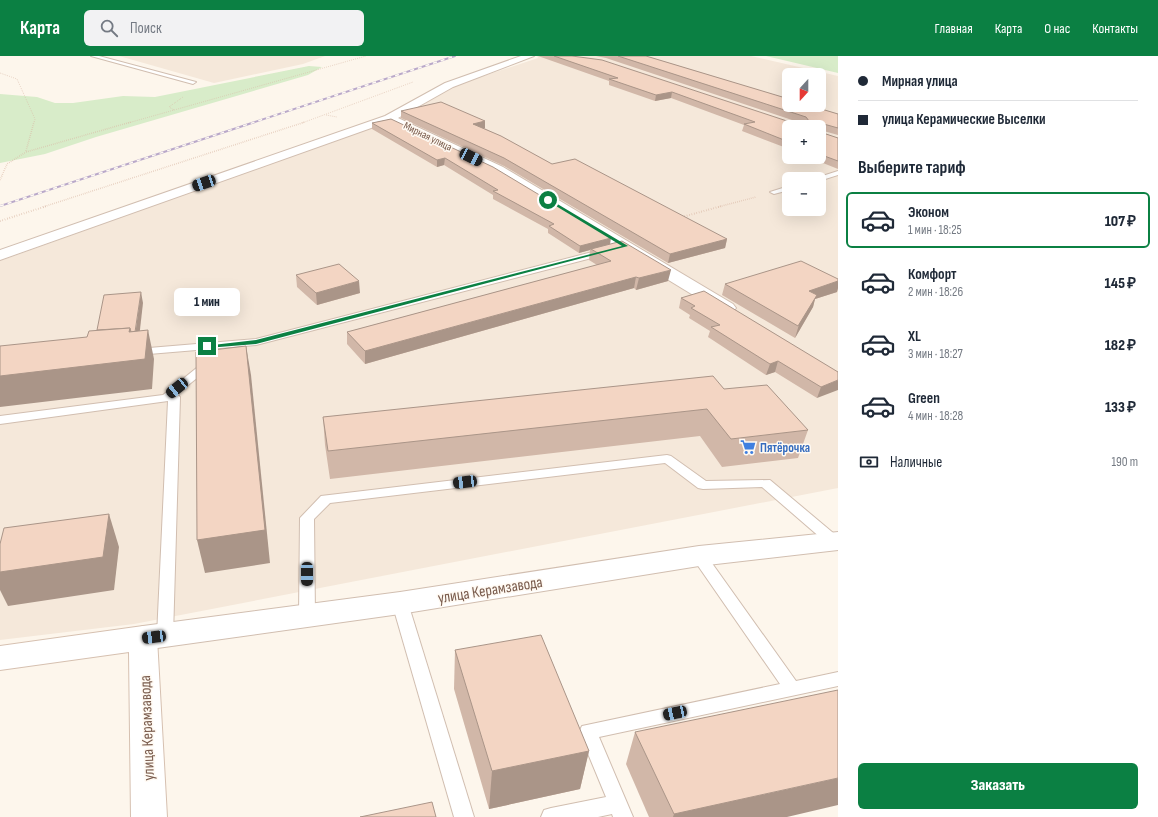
<!DOCTYPE html>
<html lang="ru">
<meta charset="utf-8">
<style>
body{margin:0;font-family:"Sofia Sans Condensed",sans-serif;background:#f2f2f3;color:#1f2937;height:100vh;display:flex;flex-direction:column;font-size:15px;white-space:nowrap}
*{box-sizing:border-box;margin:0}
p{font-size:13px;color:#747a83}
.icon{flex:none;width:22px;height:22px;fill:none;stroke:currentColor;stroke-width:2;stroke-linecap:round;stroke-linejoin:round}
.map{position:relative;flex:1;overflow:hidden}
.sheet{display:flex;flex-direction:column;background:#fff;width:320px}
.sheet>*{flex:none}
.top-card{display:grid;align-content:center;height:88px;padding:0 20px;background:#fff}
.needle{width:26px;rotate:201deg}
.controls{position:absolute;left:782px;top:12px;display:grid;gap:8px}
.controls a{display:grid;place-items:center;width:44px;height:44px;border-radius:6px;background:#fff;box-shadow:0 4px 16px #0002;font-size:20px}
.end{position:absolute;width:18px;height:18px;margin:-9px;border:5px solid #0b8043;background:#fff;box-shadow:0 0 0 2px #fff}
.from{border-radius:50%}
.bubble{position:absolute;height:28px;border-radius:6px;background:#fff;box-shadow:0 4px 16px #0002;font-size:13px;font-weight:800;line-height:28px;text-align:center}
.car{position:absolute;width:12px;height:24px;margin:-12px -6px;border-radius:5px;box-shadow:0 0 3px 1px #0007;background:linear-gradient(#222 24%,#8ab4d8 0 40%,#222 0 76%,#8ab4d8 0 86%,#222 0)}
.top-card b{display:flex;align-items:center;gap:14px;height:38px;font-size:15px}
.top-card b+b{border-top:1px solid #e0e1e3}
.top-card i{width:10px;height:10px;background:#1f2937}
ul{padding:0;list-style:none}
li{display:flex;align-items:center;gap:12px;height:56px;margin:0 8px 6px;padding:0 12px;border:2px solid transparent;border-radius:6px}
li div{flex:1}
li b{display:block;font-size:15px}
li em{font-style:normal;font-weight:800}
li.on{border-color:#0b8043}
li>.icon{width:36px;height:36px;stroke-width:1.5}
h2{padding:0 20px;font-size:18px;line-height:48px}
.pay{display:flex;align-items:center;gap:10px;height:44px;padding:0 20px;font-size:15px}
.pay p{margin-inline-start:auto}
.cta{display:flex;gap:8px;margin-top:auto;padding:8px 20px}
.cta a{flex:1;height:46px;border-radius:6px;background:#0b8043;color:#fff;font-size:16px;font-weight:800;line-height:46px;text-align:center}
header{display:flex;align-items:center;gap:24px;box-sizing:border-box;height:56px;padding:0 20px;background:#0b8043;color:#fff}
header strong{font-size:19px}
nav{display:flex;gap:22px;margin-inline-start:auto;font-size:14px}
.search{width:280px;height:36px;background:#f2f2f3;display:flex;align-items:center;gap:10px;box-sizing:border-box;padding:0 14px;border-radius:6px;color:#747a83;font-size:15px}
main{display:flex;flex:1;min-height:0}
.map>svg:first-child{display:block}
.residential{fill:#f5e8da;fill-rule:evenodd}
.green{fill:#d8ecc9}
.lines{fill:none;stroke-linecap:round;stroke-linejoin:round}
.lane-casing{stroke:#d1beb0;stroke-width:2}
.street-casing{stroke:#d1beb0;stroke-width:2}
.secondary-casing{stroke:#d6c0b0;stroke-width:2}
.path-far2{stroke:#d9b8a5;stroke-width:1;stroke-dasharray:0.5 1.5;stroke-linecap:butt}
.path-far1{stroke:#d9b8a5;stroke-width:1.5;stroke-dasharray:0.5 1.5;stroke-linecap:butt}
.path{stroke:#d9b8a5;stroke-width:2;stroke-dasharray:0.5 2;stroke-linecap:butt}
.lane{fill:#fff;fill-rule:evenodd}
.street{fill:#fff;fill-rule:evenodd}
.secondary{fill:#fff;fill-rule:evenodd}
.rail-casing{stroke:#b9a8c9;stroke-width:2}
.rail{stroke:#fffaf3;stroke-width:1.5;stroke-dasharray:4;stroke-linecap:butt}
.wall{fill:#d1b7a8}
.shaded-wall{fill:#aa9588}
.building{fill:#f3d5c3;stroke:#aa9588}
.route{fill:#0b8043}
.labels{text-anchor:middle;stroke-width:3;stroke-linejoin:round;paint-order:stroke}
.far-street-label{font-size:11px;fill:#7a5c4d;stroke:#fffaf3}
.shop-label{font-size:13px;font-weight:bold;fill:#366cbe;stroke:#fffaf3;text-anchor:start}
.near-street-label{font-size:16px;fill:#7a5c4d;stroke:#fffaf3}
</style>
<header>
<strong>Карта</strong>
<div class="search"><svg class="icon" aria-label="search" viewBox="0 0 24 24"><circle cx="10" cy="10" r="6"/><path d="M15 15l6 6"/></svg>Поиск</div>
<nav><a>Главная</a><a>Карта</a><a>О нас</a><a>Контакты</a></nav>
</header>
<main>
<div class="map">
<svg width="838" height="761" viewBox="0 0 838 761">
<rect width="100%" height="100%" fill="#fdf6ec"/>
<g class="residential">
<path d="M119 0H325L303 8 214 27Z"/>
<path d="M537 0H751L838 20V432L134 568 0 584V205L386 66 453 30 538 2ZM789 19H819V49H789ZM789 71H819V101H789ZM789 123H819V153H789Z"/>
</g>
<g class="green">
<path d="M766 0H838V17Z"/>
<path d="M309 10 322 11 308 19 96 81 45 98 0 107V38L37 41 55 47H73L123 40 155 41Z"/>
</g>
<g class="lines">
<defs>
<g id="lane">
<path d="M91 0H99L196 26 193 28Z"/>
<path d="M838 115V119L819 125V123H813Z"/>
<path d="M789 130V134L774 138 770 136Z"/>
<path d="M604 193 608 196 607 198 256 289 137 299 132 296 137 293 256 283Z"/>
<path d="M208 305 213 308 212 310 177 338 180 341 173 580 171 584 165 586 159 584 157 580 168 345 0 368V360L163 339 204 306Z"/>
<path d="M667 399 671 400 706 425 770 424 838 481V489H829L762 431 703 433 698 432 665 407 330 447 314 463 315 560 312 564 307 566 302 564 299 560 300 462 321 440Z"/>
<path d="M699 495 704 496 796 625 838 616V630L599 681 633 761H613L612 758 598 761H541L544 754 551 752 606 741 579 676 582 670 780 628 694 504 692 500 694 496Z"/>
<path d="M400 541 405 543 408 547 474 761H454L392 547 395 543Z"/>
</g>
<g id="street">
<path d="M521 0H534L453 31 398 62 503 111 733 248 736 252 733 256 727 257 721 256 493 117 388 66 0 204V194L385 60 445 27Z"/>
<path d="M838 476V494L699 510 400 558 143 594 133 590 129 582 133 574 143 570 400 536 699 490Z"/>
</g>
<path id="secondary" d="M143 570 153 574 157 582 167 761H131L129 596 0 614V590Z"/>
</defs>
<use href="#lane" class="lane-casing"/>
<use href="#street" class="street-casing"/>
<use href="#secondary" class="secondary-casing"/>
<g class="path-far2">
<path d="M0 17 17 23 35 63 34 67"/>
<path d="M174 54 169 51 183 41"/>
<path d="M326 59 337 61"/>
<path d="M128 67 366 0"/>
<path d="M302 67 413 26"/>
</g>
<g class="path-far1">
<path d="M26 95 34 66"/>
<path d="M0 124 7 108 26 96 131 66"/>
<path d="M43 151 305 66"/>
<path d="M718 151 756 141"/>
</g>
<g class="path">
<path d="M682 161 722 150"/>
<path d="M0 165 47 150"/>
</g>
<use href="#lane" class="lane"/>
<use href="#street" class="street"/>
<use href="#secondary" class="secondary"/>
<defs>
<path id="rail" d="M0 150 455 0"/>
</defs>
<use href="#rail" class="rail-casing"/>
<use href="#rail" class="rail"/>
</g>
<g class="wall">
<path d="M538 0H572L790 66H798L606 2 596 0H646L838 58V79L820 74V76L838 82V113L808 101H819V71H789V93L742 75 744 69 671 42 655 45 609 29V25Z"/>
<path d="M401 55 485 65V72H484L552 108 727 183 725 192 668 207 504 110 401 62Z"/>
<path d="M391 63 610 188 668 225 636 234 634 232 365 308 347 288V276L597 209 589 204 590 194 579 197 548 177V173L493 143V139L444 109 437 111 372 73V67Z"/>
<path d="M296 219 360 237 317 249 297 231Z"/>
<path d="M838 223V232L837 236 815 243 813 251 795 282 722 239 725 228Z"/>
<path d="M681 242 838 316 817 342 775 316 766 319 708 281 710 275 689 262 690 259 679 252Z"/>
<path d="M724 333 808 374 798 402 722 411 700 380 330 423 325 389 323 361Z"/>
<path d="M455 594 589 695 580 733 489 753 454 633Z"/>
<path d="M635 676 787 761H649L626 708Z"/>
</g>
<g class="shaded-wall">
<path d="M672 36 671 42 655 45 656 39Z"/>
<path d="M485 65V72L473 75V68Z"/>
<path d="M445 102 444 109 437 111V104Z"/>
<path d="M611 182 610 189 591 193 590 194 579 197 580 190Z"/>
<path d="M727 183 725 192 668 207 670 198Z"/>
<path d="M671 214 668 225 636 234 639 222Z"/>
<path d="M636 221 634 232 365 308V295Z"/>
<path d="M359 225 360 237 317 249 316 237Z"/>
<path d="M838 225V232L837 236 815 243 813 251 795 282 809 235Z"/>
<path d="M141 236 143 247 138 291 135 279Z"/>
<path d="M130 272 137 301 148 274 154 303 152 333 0 351V320Z"/>
<path d="M246 290 251 319 270 507 205 517 197 484Z"/>
<path d="M778 305 775 316 766 319 770 308Z"/>
<path d="M838 324V334L817 342 821 331Z"/>
<path d="M109 458 119 491 114 534 8 550 0 534V516Z"/>
<path d="M589 695 580 733 489 753 492 715Z"/>
<path d="M838 722V749L787 761H673L674 758Z"/>
</g>
<g class="building">
<path d="M554 0H572L602 4 790 66 809 65 806 61 618 0H646L789 43V49H808L838 58V72L820 67V76L838 82V105L819 98V71H789V86L744 68 755 66 672 36 656 39 609 23 618 22Z"/>
<path d="M441 46 485 65 473 68 501 80 552 108 575 103 727 183 670 198 504 102 401 55Z"/>
<path d="M391 63 493 111 611 182 580 190 549 170 554 168 493 135 498 134 445 102 437 104 372 67Z"/>
<path d="M622 185 671 214 639 222 636 221 365 295 347 276 611 205 591 193Z"/>
<path d="M801 205 838 223V225L809 235 817 239 798 270 725 228Z"/>
<path d="M339 208 359 225 316 237 296 219Z"/>
<path d="M704 235 838 316V324L821 331 778 305 770 308 711 271 720 269 691 252 695 250 681 242Z"/>
<path d="M141 236 135 276H131L130 272 97 274 104 239Z"/>
<path d="M130 272 129 276 148 274 145 303 0 320V290L87 281 89 275Z"/>
<path d="M246 290 265 474 197 484 196 296Z"/>
<path d="M713 320 724 333 767 329 808 374 731 383 707 353 328 395 323 361Z"/>
<path d="M109 458 103 501 0 516V488L4 472Z"/>
<path d="M541 579 589 695 492 715 455 594Z"/>
<path d="M838 634V722L674 758 635 676Z"/>
<path d="M432 746 436 761H360Z"/>
</g>
<path class="route" d="M546 143H549L628 190 256 288 207 292 204 290 256 284 622 190 546 144Z"/>
<defs>
<symbol id="supermarket-bare" viewBox="-9 -9 18 18"><path d="M-6-5.5h2.5l.6 2H6L4.5 2H-2.5L-4.4-4H-6ZM-1.5 3.2a1.3 1.3 0 1 0 .1 0ZM3 3.2a1.3 1.3 0 1 0 .1 0Z" fill="#3f7fe0" stroke="#fffaf3" stroke-width="2.5" paint-order="stroke"/></symbol>
</defs>
<g fill-rule="evenodd">
<use href="#supermarket-bare" x="737" y="380" width="22" height="22"/>
</g>
<g class="labels">
<g class="far-street-label">
<text transform="translate(428 80) rotate(26)" y="4">Мирная улица</text>
</g>
<g class="shop-label">
<text x="760" y="396">Пятёрочка</text>
</g>
<g class="near-street-label">
<text transform="translate(490 533) rotate(-9)" y="6">улица Керамзавода</text>
<text transform="translate(146 672) rotate(-92)" y="6">улица Керамзавода</text>
</g>
</g>
</svg>
<div class="controls">
<a><svg class="needle" viewBox="-14 -14 28 28"><path d="M0-13l5 13h-10z" fill="#e53935"/><path d="M0 13l5-13h-10z" fill="#747a83"/></svg></a>
<a>+</a>
<a>−</a>
</div>
<i class="end from" style="left:548px;top:144px"></i>
<i class="end" style="left:207px;top:290px"></i>
<div class="bubble" style="left:174px;top:232px;width:66px">1 мин</div>
<i class="car" style="left:471px;top:101px;rotate:116deg"></i>
<i class="car" style="left:204px;top:127px;rotate:251deg"></i>
<i class="car" style="left:177px;top:332px;rotate:231deg"></i>
<i class="car" style="left:465px;top:426px;rotate:263deg"></i>
<i class="car" style="left:307px;top:518px;rotate:180deg"></i>
<i class="car" style="left:154px;top:581px;rotate:263deg"></i>
<i class="car" style="left:675px;top:657px;rotate:258deg"></i>
</div>
<section class="sheet">
<div class="top-card">
<b><i class="from"></i>Мирная улица</b>
<b><i></i>улица Керамические Выселки</b>
</div>
<h2>Выберите тариф</h2>
<ul>
<li class="on"><svg class="icon" aria-label="car" viewBox="0 0 24 24"><path d="M5 17H2v-5l4-1 3-4h7l3 4 3 1v5h-3M9 17h6M6 11h13"/><circle cx="7" cy="17" r="2"/><circle cx="17" cy="17" r="2"/></svg><div><b>Эконом</b><p>1 мин · 18:25</p></div><em>107 ₽</em></li>
<li><svg class="icon" aria-label="car" viewBox="0 0 24 24"><path d="M5 17H2v-5l4-1 3-4h7l3 4 3 1v5h-3M9 17h6M6 11h13"/><circle cx="7" cy="17" r="2"/><circle cx="17" cy="17" r="2"/></svg><div><b>Комфорт</b><p>2 мин · 18:26</p></div><em>145 ₽</em></li>
<li><svg class="icon" aria-label="car" viewBox="0 0 24 24"><path d="M5 17H2v-5l4-1 3-4h7l3 4 3 1v5h-3M9 17h6M6 11h13"/><circle cx="7" cy="17" r="2"/><circle cx="17" cy="17" r="2"/></svg><div><b>XL</b><p>3 мин · 18:27</p></div><em>182 ₽</em></li>
<li><svg class="icon" aria-label="car" viewBox="0 0 24 24"><path d="M5 17H2v-5l4-1 3-4h7l3 4 3 1v5h-3M9 17h6M6 11h13"/><circle cx="7" cy="17" r="2"/><circle cx="17" cy="17" r="2"/></svg><div><b>Green</b><p>4 мин · 18:28</p></div><em>133 ₽</em></li>
</ul>
<div class="pay"><svg class="icon" aria-label="cash" viewBox="0 0 24 24"><path d="M3 7h18v10H3z"/><circle cx="12" cy="12" r="2"/></svg>Наличные<p>190 m</p></div>
<div class="cta"><a>Заказать</a></div>
</section>
</main>
